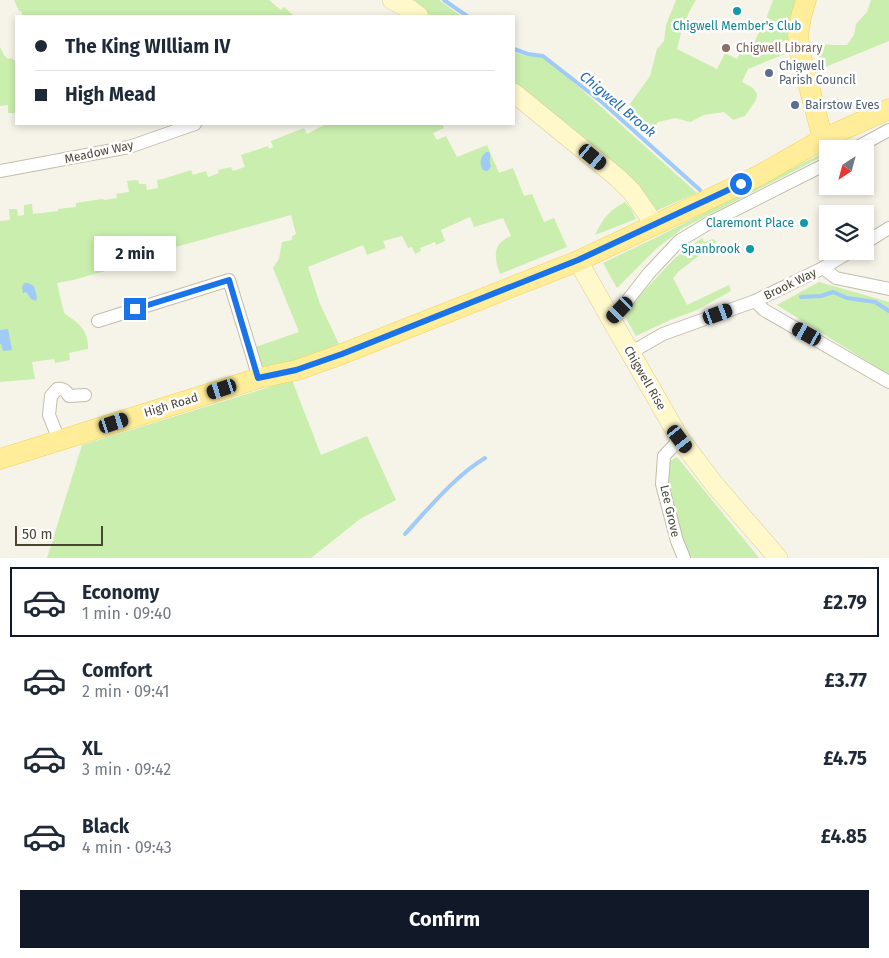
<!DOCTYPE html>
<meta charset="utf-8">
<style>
body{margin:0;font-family:"Fira Sans",sans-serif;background:#f2f2f3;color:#1f2937;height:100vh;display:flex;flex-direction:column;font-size:19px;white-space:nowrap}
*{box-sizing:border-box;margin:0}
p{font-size:16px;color:#747a83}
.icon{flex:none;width:28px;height:28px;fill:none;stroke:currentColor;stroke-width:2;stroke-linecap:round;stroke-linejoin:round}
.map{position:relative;height:558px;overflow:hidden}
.panel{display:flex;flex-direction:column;background:#fff;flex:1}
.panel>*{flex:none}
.hud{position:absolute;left:15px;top:15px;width:500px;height:110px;border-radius:0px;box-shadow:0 2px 8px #0003;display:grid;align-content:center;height:110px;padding:0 20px;background:#fff}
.needle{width:32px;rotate:216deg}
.fabs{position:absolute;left:819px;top:140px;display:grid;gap:10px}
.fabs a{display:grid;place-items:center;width:55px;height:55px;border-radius:0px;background:#fff;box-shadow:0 2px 8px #0003;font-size:25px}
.scale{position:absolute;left:15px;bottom:12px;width:88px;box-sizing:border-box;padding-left:5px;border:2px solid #4b4536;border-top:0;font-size:14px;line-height:18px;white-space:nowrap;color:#4b4536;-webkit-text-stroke:4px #fff;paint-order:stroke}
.end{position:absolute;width:22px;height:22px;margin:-11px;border:6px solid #1a73e8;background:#fff;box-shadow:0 0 0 2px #fff}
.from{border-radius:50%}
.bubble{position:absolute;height:35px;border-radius:0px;background:#fff;box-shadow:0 2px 8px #0003;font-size:16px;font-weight:700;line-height:35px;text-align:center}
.car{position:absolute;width:15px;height:30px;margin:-15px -8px;border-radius:6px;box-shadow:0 0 4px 1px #0007;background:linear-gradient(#222 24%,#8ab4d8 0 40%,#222 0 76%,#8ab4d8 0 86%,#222 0)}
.hud b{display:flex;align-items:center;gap:18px;height:48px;font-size:19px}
.hud b+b{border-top:1px solid #e0e1e3}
.hud i{width:12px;height:12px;background:#1f2937}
ul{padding:9px 0 0;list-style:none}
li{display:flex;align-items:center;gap:15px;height:70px;margin:0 10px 8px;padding:0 10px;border:2px solid transparent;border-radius:0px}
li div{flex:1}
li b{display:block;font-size:19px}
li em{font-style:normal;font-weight:700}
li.active{border-color:#111827}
li>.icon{width:45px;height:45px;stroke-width:1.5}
.button{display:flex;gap:10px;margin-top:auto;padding:10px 20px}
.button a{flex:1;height:58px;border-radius:0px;background:#111827;color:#fff;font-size:20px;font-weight:700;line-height:58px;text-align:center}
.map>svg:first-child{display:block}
.green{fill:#caeeae}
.water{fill:#a0caf8}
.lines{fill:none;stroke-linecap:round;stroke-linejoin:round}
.stream{stroke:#a0caf8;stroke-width:4}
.street-casing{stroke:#c3bdaa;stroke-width:14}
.secondary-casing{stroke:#dbd094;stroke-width:20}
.primary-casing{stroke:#f0d45c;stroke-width:21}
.street{stroke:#fff;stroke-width:12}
.secondary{stroke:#fff8ca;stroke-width:19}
.primary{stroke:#ffed99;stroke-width:20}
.route{stroke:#1a73e8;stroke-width:6}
.culture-dot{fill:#0f9aa8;stroke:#fff;stroke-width:2}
.education-dot{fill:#8d6e63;stroke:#fff;stroke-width:2}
.service-dot{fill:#5c6f8a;stroke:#fff;stroke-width:2}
.labels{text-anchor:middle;stroke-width:5;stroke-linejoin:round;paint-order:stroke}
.culture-label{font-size:12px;fill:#0d838f;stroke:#fff;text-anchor:end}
.education-label{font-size:12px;fill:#785e54;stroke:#fff;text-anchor:start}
.service-label{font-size:12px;fill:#4e5e75;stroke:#fff;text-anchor:start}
.street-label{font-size:12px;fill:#4b4536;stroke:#fff}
.water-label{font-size:14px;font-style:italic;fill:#236dc3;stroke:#fff}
</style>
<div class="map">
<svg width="889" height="558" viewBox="0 0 889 558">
<rect width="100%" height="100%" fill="#f6f3e9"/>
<g class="green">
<path d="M14 0H269L281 10 284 7 294 16H23L21 11H19Z"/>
<path d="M411 0H439L461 16H431Z"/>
<path d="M676 0H696C686 15 681 32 677 49L717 69 725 53 737 59 745 43 753 44 765 22 773 0H797L791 53 782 55 748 69 742 82 753 88 757 94 756 100 745 116 733 120 724 112 704 115 690 122 675 118 658 122 649 135 635 126 630 104 650 76 657 49 664 41 666 25Z"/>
<path d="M871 0H889V41L823 68C817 62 819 52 819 44L835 45H847L854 35 856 24 867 12Z"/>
<path d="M0 47 4 55 8 59 10 58 16 61V113H8V105L0 106Z"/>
<path d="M514 52 527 56 543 55 697 193 651 213 514 84Z"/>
<path d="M326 124H442L444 128 433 133 437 140 446 136 457 157 487 145 499 173 513 168 524 196 532 194 544 222 554 218 567 247 500 274C494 257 492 244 511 236L503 218 474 227 470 217 441 230 445 241 436 245 435 242 420 248 421 251 415 254 412 247 408 248 402 236 383 241 386 248 367 255 363 245 308 267 320 304 339 344 258 375 250 349 299 332 273 268 279 259 282 242 292 240V236L296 234 291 215 172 248 174 256 168 257 166 249 138 257V251L135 249 133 245 127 246 129 252 113 257 116 268 73 280 57 283 64 313C78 323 89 330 88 349L69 353 70 360 55 363 54 359 32 362 35 379 0 382V221L10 220 9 209H17L18 216 24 215V205L32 204 33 214 58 211V209L76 207V203L102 199 105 200 117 198 116 194 129 192 127 181 138 180 139 184H146L147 190 158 188 157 180 163 179 191 170 193 175 206 171 208 177 219 173 218 170 231 167 233 171 245 167 241 155 268 146 269 149 273 147 271 141 304 128 307 134Z"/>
<path d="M827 151V154L683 228 657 248 617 288 603 263 657 237Z"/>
<path d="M625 202 631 209 636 219 595 235C603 218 609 211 625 202Z"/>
<path d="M702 238 704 242 713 239 717 242 678 272 673 278 687 305 729 285 731 291 697 310 670 320 636 336 624 315 626 310 675 258Z"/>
<path d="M819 282 889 302V375L777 305Z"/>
<path d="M292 380 321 455 367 436 396 500 360 519 311 558H47L82 445Z"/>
<path d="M677 457 759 558H689L682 543 666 485 668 462Z"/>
</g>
<g class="water">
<path d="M486 152H489C492 158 488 160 491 166L489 170 486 171 483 170C479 163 480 157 486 152Z"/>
<path d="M133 244 135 249 138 250 136 253 138 257 131 259 127 246Z"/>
<path d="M24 283H28L34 286 37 297 36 301 31 299 26 292 23 293 22 287Z"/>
<path d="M8 329 12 350 3 351 1 344H0V330Z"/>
</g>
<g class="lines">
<g class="stream">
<path d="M444 0 467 16"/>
<path d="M514 49 528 54 543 56 603 103 700 190"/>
<path d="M801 297 821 296 833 292 847 298 875 302 889 311"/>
<path d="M405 534C428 509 455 476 485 458"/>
</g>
<defs>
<g id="street">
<path d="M854 149 889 130"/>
<path d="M0 171 129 147 195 124"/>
<path d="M865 243 889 228"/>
<path d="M823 268 836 278 889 289"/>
<path d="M755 301 764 310 889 382"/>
<path d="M611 319 620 310 649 273 679 241 709 223 828 163"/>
<path d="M98 321 229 280 259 378"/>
<path d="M630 353 663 334 755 301 823 268 851 251"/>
<path d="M680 439 664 456 662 484 677 541 684 558"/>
<path d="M59 440 49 415 51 396 57 389C64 388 66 391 69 396L85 395"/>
</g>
<g id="secondary">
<path d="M392 0 411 10 419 16"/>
<path d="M514 93 618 178 632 192 655 225"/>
<path d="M578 261 611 319 680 439 714 484 778 558"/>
</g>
<g id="primary">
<path d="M806 0 801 17 798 35 800 53 823 139"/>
<path d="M0 459 259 378 297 370 342 354 578 261 758 176 823 139 889 109"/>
</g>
</defs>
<use href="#street" class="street-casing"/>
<use href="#secondary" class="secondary-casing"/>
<use href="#primary" class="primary-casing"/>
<use href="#street" class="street"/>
<use href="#secondary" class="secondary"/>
<use href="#primary" class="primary"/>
</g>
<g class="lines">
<path class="route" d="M135 309 229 280 258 378 296 370 342 354 578 260 741 184"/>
</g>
<g class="culture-dot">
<circle cx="737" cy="11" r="5"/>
<circle cx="804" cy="223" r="5"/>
<circle cx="750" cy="249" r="5"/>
</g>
<circle class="education-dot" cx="726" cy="48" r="5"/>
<g class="service-dot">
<circle cx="769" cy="73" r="5"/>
<circle cx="795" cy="105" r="5"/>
</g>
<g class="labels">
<g class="culture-label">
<text x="737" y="30" text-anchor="middle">Chigwell Member's Club</text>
<text x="794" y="227">Claremont Place</text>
<text x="740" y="253">Spanbrook</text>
</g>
<g class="education-label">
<text x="736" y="52">Chigwell Library</text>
</g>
<g class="service-label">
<text x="779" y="70">Chigwell<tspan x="779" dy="14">Parish Council</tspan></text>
<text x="805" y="109">Bairstow Eves</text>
</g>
<g class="street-label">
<text transform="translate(99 152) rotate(-12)" y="4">Meadow Way</text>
<text transform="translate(790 284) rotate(-26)" y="4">Brook Way</text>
<text transform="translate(645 378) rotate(60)" y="4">Chigwell Rise</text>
<text transform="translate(171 405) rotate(-17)" y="4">High Road</text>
<text transform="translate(670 511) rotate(77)" y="4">Lee Grove</text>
</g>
<g class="water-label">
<text transform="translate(618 104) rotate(40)" y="5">Chigwell Brook</text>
</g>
</g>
</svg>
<div class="fabs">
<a><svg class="needle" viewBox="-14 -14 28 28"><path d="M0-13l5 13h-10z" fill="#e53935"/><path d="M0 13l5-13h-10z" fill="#747a83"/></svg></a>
<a><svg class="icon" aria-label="layers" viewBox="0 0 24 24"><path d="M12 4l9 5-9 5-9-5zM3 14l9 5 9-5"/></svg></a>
</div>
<div class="scale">50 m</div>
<i class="end from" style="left:741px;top:184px"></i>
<i class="end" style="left:135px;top:309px"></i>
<div class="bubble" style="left:94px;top:236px;width:82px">2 min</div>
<i class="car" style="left:593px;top:157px;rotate:130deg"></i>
<i class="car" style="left:620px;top:310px;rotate:224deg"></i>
<i class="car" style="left:718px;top:314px;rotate:70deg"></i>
<i class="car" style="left:807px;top:334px;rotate:299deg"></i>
<i class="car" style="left:222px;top:389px;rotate:252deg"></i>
<i class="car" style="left:114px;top:423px;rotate:72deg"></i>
<i class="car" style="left:680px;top:439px;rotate:143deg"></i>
<div class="hud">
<b><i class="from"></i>The King WIlliam IV</b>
<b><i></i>High Mead</b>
</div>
</div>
<section class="panel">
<ul>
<li class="active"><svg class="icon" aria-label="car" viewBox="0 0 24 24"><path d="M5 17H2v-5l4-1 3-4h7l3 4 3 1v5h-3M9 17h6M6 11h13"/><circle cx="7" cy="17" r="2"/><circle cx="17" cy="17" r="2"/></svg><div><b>Economy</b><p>1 min · 09:40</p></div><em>£2.79</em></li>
<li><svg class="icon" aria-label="car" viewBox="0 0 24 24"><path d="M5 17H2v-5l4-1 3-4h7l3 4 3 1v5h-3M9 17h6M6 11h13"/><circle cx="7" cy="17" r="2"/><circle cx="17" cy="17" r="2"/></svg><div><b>Comfort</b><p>2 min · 09:41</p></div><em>£3.77</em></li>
<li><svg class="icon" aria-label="car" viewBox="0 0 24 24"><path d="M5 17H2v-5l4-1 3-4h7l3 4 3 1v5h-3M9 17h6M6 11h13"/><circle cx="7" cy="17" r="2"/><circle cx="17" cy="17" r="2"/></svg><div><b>XL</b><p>3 min · 09:42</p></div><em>£4.75</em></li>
<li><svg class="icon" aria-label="car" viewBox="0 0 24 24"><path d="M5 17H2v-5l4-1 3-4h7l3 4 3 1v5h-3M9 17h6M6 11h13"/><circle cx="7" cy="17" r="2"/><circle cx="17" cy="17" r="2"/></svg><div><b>Black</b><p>4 min · 09:43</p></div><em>£4.85</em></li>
</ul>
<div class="button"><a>Confirm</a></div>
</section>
